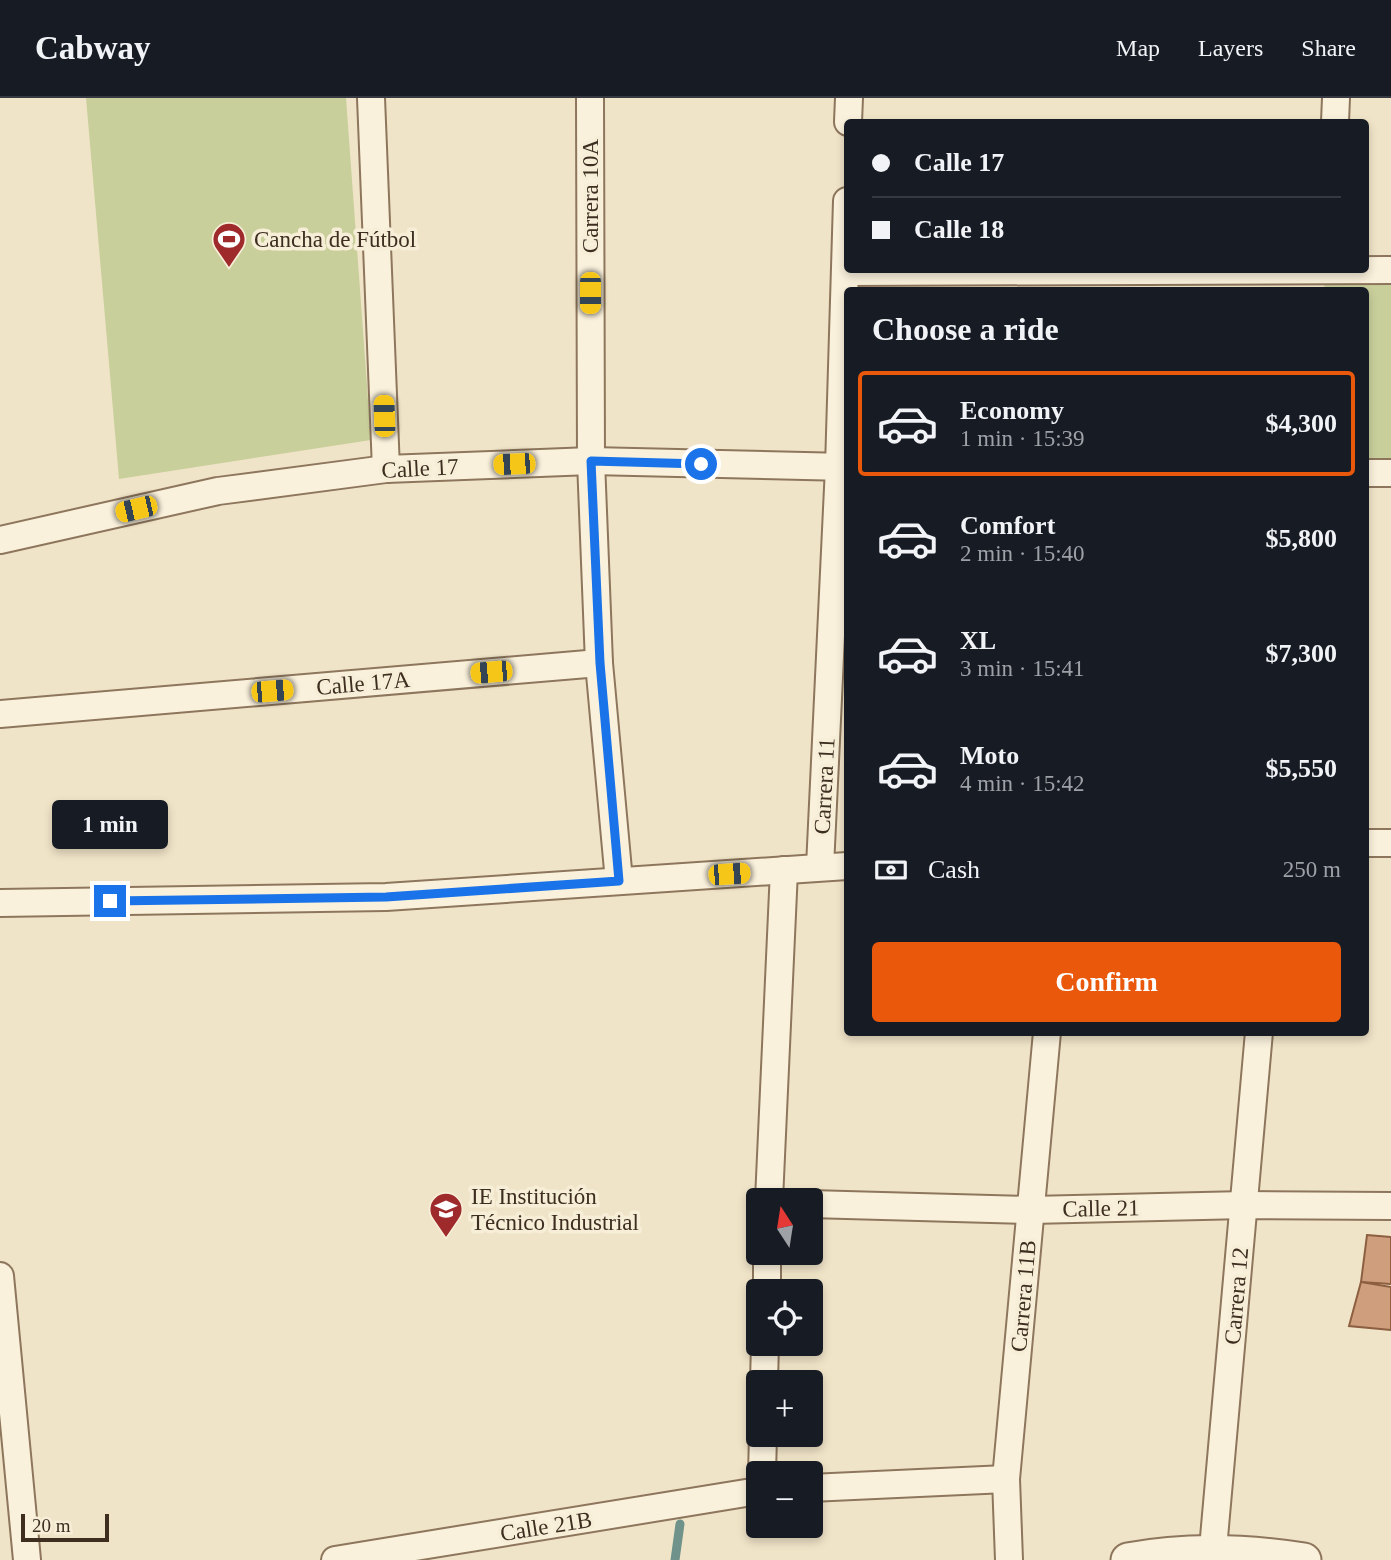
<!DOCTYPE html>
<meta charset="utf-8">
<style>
body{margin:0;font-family:Georgia,serif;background:#242831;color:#f1f3f6;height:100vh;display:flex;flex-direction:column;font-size:26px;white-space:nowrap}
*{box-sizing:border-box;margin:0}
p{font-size:23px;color:#9ea1a6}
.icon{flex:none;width:38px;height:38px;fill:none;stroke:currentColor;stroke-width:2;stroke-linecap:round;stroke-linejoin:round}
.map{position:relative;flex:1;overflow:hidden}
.side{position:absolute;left:844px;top:189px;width:525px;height:749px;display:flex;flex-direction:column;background:#171b24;border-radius:7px;box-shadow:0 4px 10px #0003}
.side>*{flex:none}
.guide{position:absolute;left:844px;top:21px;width:525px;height:154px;border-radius:7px;box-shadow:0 4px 10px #0003;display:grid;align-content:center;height:154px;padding:0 28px;background:#171b24}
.needle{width:46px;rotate:348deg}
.fabs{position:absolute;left:746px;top:1090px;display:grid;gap:14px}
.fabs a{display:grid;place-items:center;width:77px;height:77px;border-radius:7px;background:#171b24;box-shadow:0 4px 10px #0003;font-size:35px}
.scale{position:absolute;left:21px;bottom:18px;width:88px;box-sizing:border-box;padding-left:7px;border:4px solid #3d2e20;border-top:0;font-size:19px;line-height:24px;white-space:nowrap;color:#3d2e20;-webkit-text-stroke:5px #f7eed8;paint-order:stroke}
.end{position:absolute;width:32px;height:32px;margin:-16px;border:9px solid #1a73e8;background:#fff;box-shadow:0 0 0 4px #fff}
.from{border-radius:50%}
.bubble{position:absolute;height:49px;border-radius:7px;background:#171b24;box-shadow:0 4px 10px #0003;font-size:23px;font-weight:700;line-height:49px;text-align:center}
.car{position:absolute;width:21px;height:42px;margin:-21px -10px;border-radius:9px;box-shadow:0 0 5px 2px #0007;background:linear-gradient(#f5c518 24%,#345 0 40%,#f5c518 0 76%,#345 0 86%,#f5c518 0)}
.guide b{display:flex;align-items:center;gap:24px;height:66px;font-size:26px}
.guide b+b{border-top:2px solid #363941}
.guide i{width:18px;height:18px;background:#f1f3f6}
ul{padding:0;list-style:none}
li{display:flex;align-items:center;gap:21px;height:105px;margin:0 14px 10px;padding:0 14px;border:4px solid transparent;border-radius:7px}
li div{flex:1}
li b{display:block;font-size:26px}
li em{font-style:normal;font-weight:700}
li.current{border-color:#ea580c}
li>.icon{width:63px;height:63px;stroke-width:1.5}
h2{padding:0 28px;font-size:32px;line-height:84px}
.pay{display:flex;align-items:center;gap:18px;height:77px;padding:0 28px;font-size:26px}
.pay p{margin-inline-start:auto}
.action{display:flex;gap:14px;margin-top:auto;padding:14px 28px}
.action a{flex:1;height:80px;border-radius:7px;background:#ea580c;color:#fff;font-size:28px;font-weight:700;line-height:80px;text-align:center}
header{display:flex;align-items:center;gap:42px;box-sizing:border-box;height:98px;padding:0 35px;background:#171b24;border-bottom:2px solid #363941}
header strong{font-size:33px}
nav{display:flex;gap:38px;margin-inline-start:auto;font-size:24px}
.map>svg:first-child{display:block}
.green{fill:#c9cf9b}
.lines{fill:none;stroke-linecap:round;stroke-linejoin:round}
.stream{stroke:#6f938a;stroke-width:9}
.building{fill:#cf9f7d;stroke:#8d5f41;stroke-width:2}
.minor-casing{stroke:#8d765c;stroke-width:30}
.tertiary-casing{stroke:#8d765c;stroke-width:37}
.minor{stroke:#faf1dc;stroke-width:26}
.tertiary{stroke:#faf1dc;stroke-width:33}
.route{stroke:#1a73e8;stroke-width:9}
.labels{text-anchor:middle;stroke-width:7;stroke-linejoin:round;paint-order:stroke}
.street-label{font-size:23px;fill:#3d2e20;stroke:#f7eed8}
.poi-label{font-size:23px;fill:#3d2e20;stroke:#f7eed8;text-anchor:start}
</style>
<header>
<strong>Cabway</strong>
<nav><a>Map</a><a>Layers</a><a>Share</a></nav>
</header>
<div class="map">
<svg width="1391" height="1462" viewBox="0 0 1391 1462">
<rect width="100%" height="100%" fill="#f0e4c8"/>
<g class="green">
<path d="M86 0H346L371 342 119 381Z"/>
<path d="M1391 172V375H1365V192H1324L1326 173Z"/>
</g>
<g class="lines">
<path class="stream" d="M675 1462 680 1426"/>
</g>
<g class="building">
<path d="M1367 1137 1391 1139V1186L1361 1184Z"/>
<path d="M1361 1184 1391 1189V1232L1349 1228Z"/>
</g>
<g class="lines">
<defs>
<g id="minor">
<path d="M371 0 386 371"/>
<path d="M590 0 591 363 599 565 619 783"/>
<path d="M848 24 849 0"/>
<path d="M1335 24 1336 0"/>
<path d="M846 174 1391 172"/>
<path d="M1365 375H1391"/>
<path d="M0 442 218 393 386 371 591 363 847 369"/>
<path d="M0 616 599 565"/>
<path d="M1365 745H1391"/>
<path d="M820 769 839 369 847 103"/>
<path d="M0 805 386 799 847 768"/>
<path d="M769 1102 784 772"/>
<path d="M810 1106 1031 1112 1245 1107 1391 1108"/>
<path d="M0 1178 27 1462"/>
<path d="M767 1194V1155"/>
<path d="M764 1284 765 1246"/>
<path d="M762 1376 763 1337"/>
<path d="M810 1390 1006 1381"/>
<path d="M335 1462 758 1393"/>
<path d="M1009 1462 1006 1381 1047 934"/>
<path d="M1212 1462 1259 934"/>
</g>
<path id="tertiary" d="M1128 1462C1186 1451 1246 1453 1304 1462"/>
</defs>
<use href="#minor" class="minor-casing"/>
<use href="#tertiary" class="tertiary-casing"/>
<use href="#minor" class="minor"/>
<use href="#tertiary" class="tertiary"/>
</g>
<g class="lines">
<path class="route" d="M110 803 386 799 619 783 600 565 591 363 701 366"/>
</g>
<defs>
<symbol id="stadium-pin" viewBox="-11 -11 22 30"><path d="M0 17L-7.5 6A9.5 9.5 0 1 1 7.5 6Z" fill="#9e2a2b" stroke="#f7eed8"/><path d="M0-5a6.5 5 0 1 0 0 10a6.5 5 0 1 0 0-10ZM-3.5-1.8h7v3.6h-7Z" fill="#fff"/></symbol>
<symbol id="university-pin" viewBox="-11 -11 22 30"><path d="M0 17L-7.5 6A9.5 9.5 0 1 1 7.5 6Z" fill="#9e2a2b" stroke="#f7eed8"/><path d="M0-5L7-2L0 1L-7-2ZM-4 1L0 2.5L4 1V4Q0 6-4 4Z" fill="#fff"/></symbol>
</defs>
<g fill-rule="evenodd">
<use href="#stadium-pin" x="210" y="122" width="38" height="52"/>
<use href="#university-pin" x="427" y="1092" width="38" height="52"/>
</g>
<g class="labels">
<g class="street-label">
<text transform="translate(590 98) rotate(-90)" y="8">Carrera 10A</text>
<text transform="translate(420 370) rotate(-3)" y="8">Calle 17</text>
<text transform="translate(363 585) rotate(-5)" y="8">Calle 17A</text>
<text transform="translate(824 688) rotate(-87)" y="8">Carrera 11</text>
<text transform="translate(1101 1110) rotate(-1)" y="8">Calle 21</text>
<text transform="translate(1023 1198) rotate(-85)" y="8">Carrera 11B</text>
<text transform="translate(1236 1198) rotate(-85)" y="8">Carrera 12</text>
<text transform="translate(546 1428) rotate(-9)" y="8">Calle 21B</text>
</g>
<g class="poi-label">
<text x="254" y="149">Cancha de Fútbol</text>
<text x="471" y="1106">IE Institución<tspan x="471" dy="26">Técnico Industrial</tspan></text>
</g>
</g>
</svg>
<div class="fabs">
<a><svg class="needle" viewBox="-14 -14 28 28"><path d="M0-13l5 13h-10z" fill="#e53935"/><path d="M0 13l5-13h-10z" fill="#9ea1a6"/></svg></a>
<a><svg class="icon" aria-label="locate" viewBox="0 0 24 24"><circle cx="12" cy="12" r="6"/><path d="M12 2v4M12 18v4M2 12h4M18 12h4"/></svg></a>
<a>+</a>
<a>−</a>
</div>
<div class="scale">20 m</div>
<i class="end from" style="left:701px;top:366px"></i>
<i class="end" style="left:110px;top:803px"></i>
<div class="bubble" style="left:52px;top:702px;width:116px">1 min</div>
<i class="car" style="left:590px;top:195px;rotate:180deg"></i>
<i class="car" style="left:384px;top:318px;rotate:358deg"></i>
<i class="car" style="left:514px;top:366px;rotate:268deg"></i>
<i class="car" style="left:136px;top:411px;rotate:257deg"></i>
<i class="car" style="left:491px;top:574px;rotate:265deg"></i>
<i class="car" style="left:272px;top:593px;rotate:85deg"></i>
<i class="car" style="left:729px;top:776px;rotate:86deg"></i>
<div class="guide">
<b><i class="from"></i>Calle 17</b>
<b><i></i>Calle 18</b>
</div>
<section class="side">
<h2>Choose a ride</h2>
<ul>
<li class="current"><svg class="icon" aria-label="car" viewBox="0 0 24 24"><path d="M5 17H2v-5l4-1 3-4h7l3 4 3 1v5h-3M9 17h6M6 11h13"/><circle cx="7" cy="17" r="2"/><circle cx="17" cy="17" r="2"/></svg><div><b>Economy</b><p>1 min · 15:39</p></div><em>$4,300</em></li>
<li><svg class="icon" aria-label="car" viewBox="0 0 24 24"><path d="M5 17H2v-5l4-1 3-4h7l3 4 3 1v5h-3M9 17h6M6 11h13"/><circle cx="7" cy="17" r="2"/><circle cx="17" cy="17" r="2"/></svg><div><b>Comfort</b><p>2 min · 15:40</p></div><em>$5,800</em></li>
<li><svg class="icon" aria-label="car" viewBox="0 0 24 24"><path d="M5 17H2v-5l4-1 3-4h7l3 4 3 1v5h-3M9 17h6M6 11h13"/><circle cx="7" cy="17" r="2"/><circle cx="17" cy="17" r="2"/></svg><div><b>XL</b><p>3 min · 15:41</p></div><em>$7,300</em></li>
<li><svg class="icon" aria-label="car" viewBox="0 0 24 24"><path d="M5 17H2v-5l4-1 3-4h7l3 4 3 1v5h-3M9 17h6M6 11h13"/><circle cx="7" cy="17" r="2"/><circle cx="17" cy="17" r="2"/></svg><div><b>Moto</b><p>4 min · 15:42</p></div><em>$5,550</em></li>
</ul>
<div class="pay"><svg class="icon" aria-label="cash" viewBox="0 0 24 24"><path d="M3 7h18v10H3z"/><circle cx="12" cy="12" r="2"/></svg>Cash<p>250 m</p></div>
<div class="action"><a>Confirm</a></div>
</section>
</div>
